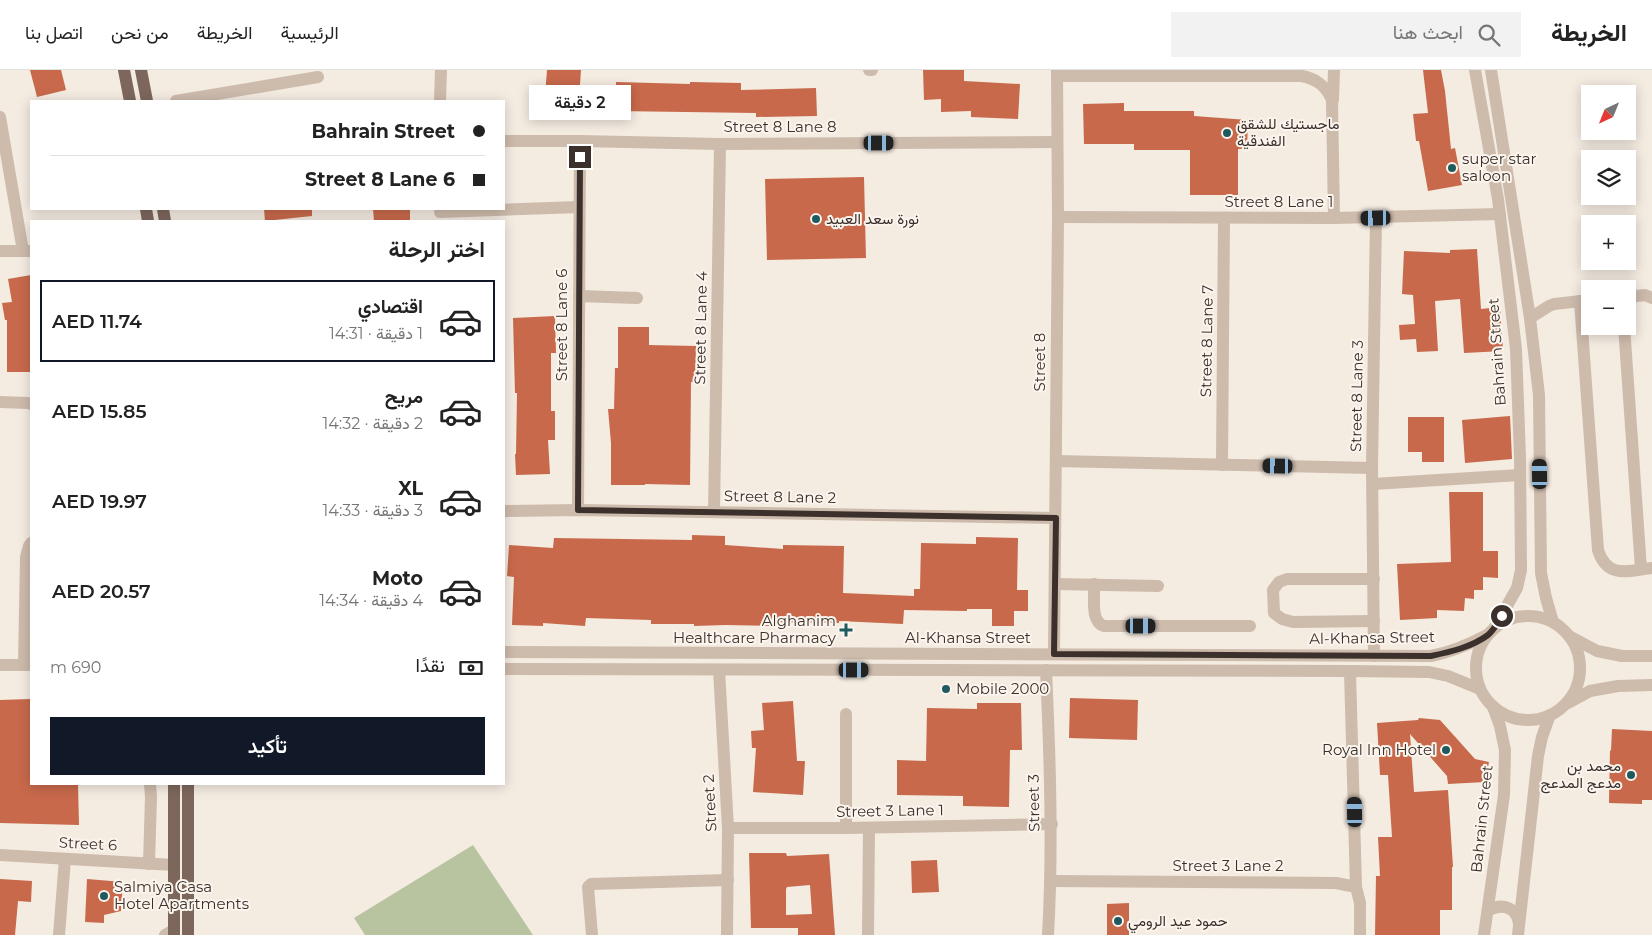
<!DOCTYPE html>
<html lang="ar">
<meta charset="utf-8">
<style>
body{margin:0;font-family:Montserrat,Vazirmatn,sans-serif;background:#f2f2f2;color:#222;direction:rtl;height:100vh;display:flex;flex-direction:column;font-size:19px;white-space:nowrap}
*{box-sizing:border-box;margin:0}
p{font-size:16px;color:#767676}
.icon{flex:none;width:28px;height:28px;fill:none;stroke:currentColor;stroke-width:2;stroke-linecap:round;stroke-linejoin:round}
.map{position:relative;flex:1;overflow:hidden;direction:ltr}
.panel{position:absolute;left:30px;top:150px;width:475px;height:565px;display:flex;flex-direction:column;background:#fff;border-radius:0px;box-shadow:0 2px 12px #0003;direction:rtl}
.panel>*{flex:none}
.hud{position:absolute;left:30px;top:30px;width:475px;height:110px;border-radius:0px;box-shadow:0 2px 12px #0003;direction:rtl;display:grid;align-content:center;height:110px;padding:0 20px;background:#fff}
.needle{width:32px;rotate:223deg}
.tools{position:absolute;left:1581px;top:15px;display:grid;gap:10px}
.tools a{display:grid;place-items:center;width:55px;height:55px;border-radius:0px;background:#fff;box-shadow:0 2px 12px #0003;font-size:25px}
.end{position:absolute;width:22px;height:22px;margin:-11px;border:6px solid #3b302b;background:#fff;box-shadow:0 0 0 2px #fff}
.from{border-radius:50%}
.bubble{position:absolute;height:35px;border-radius:0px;background:#fff;box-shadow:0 2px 12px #0003;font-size:16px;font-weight:600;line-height:35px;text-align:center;direction:rtl}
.car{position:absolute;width:15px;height:30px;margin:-15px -8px;border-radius:6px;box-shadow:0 0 4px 1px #0007;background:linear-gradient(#222 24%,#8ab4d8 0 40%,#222 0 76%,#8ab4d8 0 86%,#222 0)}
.hud b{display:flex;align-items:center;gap:18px;height:48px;font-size:19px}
.hud b+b{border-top:1px solid #e0e0e0}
.hud i{width:12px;height:12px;background:#222}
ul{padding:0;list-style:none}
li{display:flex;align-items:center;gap:15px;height:82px;margin:0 10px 8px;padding:0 10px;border:2px solid transparent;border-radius:0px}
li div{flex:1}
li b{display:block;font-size:19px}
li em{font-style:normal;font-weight:600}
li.active{border-color:#111827}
li>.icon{width:45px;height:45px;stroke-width:1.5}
h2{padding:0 20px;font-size:22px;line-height:60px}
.pay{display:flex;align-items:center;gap:12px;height:55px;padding:0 20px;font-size:19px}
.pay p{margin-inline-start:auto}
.cta{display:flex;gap:10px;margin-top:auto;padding:10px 20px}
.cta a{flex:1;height:58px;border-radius:0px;background:#111827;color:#fff;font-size:20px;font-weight:600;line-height:58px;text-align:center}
header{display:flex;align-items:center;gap:30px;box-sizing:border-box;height:70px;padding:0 25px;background:#fff;border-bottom:1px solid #e0e0e0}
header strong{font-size:24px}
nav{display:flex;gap:28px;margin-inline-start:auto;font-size:18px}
.search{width:350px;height:45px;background:#f2f2f2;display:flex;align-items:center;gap:12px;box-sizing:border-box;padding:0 18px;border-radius:0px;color:#767676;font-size:19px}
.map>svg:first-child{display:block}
.green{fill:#b8c4a0}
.building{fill:#c8694b;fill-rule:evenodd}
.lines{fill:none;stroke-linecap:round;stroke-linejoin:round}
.minor{stroke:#cdbbac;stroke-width:12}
.major{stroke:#7d675c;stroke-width:12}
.route{stroke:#3b302b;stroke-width:6}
.poi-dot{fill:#1f5a5e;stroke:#fbf5ee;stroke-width:2}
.labels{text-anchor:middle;stroke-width:4;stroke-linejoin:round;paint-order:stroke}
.poi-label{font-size:15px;fill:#3b302b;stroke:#fbf5ee;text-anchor:start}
.street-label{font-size:15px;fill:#3b302b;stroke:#fbf5ee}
</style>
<header>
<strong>الخريطة</strong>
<div class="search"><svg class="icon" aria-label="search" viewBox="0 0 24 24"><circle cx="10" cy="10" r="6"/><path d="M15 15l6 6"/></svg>ابحث هنا</div>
<nav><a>الرئيسية</a><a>الخريطة</a><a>من نحن</a><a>اتصل بنا</a></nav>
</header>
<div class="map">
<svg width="1652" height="865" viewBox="0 0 1652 865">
<rect width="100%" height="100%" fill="#f4ebe1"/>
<path class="green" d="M473 775 533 865H365L354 848Z"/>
<g class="building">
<path d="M30 0H61L66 20 37 27Z"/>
<path d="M547 0H581L579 29 588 30 587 46 533 41 534 26H545Z"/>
<path d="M923 0H964V11L1020 14 1018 49 971 47V41L941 42V29L924 30Z"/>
<path d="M1423 0H1441L1445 21 1451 79 1455 78 1462 115 1428 121 1419 71H1416L1413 44 1428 43Z"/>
<path d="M616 12 690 14V12L741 13V20L816 18 817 46 756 47V43L615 41Z"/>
<path d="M1124 33V41H1194V46L1248 50 1247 79H1238V125H1190V80H1134V74H1084L1083 34Z"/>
<path d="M864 107 866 188 767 190 765 109Z"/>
<path d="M264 139H312V146L265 151Z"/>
<path d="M373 139H410V150L374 151Z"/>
<path d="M1477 179 1481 239 1500 237 1503 281 1464 283 1460 229 1435 231 1438 281 1417 282 1416 269 1400 270 1399 255 1415 254 1413 225 1402 224 1404 181 1450 183V180Z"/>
<path d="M31 205V302H7V250H5L2 233 12 232 8 209Z"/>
<path d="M555 246 556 283H551V341H555V370H548L550 404 516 405 515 384H516L517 323H515L513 248Z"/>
<path d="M618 257H649V275L696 276 695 312H691L690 415 645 414V415H611V373L608 339H614L615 298H618Z"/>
<path d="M1510 346 1512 389 1465 393 1462 350Z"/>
<path d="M1408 347H1444V392H1422V382H1408Z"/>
<path d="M1449 422H1483V481H1498V508L1483 507V520H1474V529L1465 528 1464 541 1437 540V548L1400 550 1397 494 1451 492Z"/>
<path d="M692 465 725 466V475L783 479V475L844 476 843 523 914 526V519H920L921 473 976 474V467L1018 468 1017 520H1028V541H1014V556H992V539H967V541L904 540 903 554 839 551V553L770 552V556L726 555 694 556V554H651V550L586 548 585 556 543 553V556L512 555 514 507 507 506 509 475 553 478 554 468 692 470Z"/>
<path d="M1070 628 1138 630 1137 670 1069 668Z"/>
<path d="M30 629 31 714H78L79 755 0 753V630Z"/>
<path d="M793 631 797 691H805L803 725 753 722 756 678H752L751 661 764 660 762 633Z"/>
<path d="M977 633H1021L1022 680H1010L1009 737 963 736V726L897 725V690L926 691 927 638 977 639Z"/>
<path d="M1419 648 1440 650 1475 689 1489 692 1485 712 1448 714 1447 706 1410 664 1414 722 1448 720 1453 797H1452V840H1440V865H1375L1376 806H1380L1378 767H1392L1388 705H1380L1377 653 1418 650Z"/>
<path d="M1612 659 1652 661V730H1642V734L1609 733 1610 680 1611 681Z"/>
<path d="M749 783H786L787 786 829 784 835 865H798V858H751ZM810 815 812 844 786 845V819L787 817Z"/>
<path d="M937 790 939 822 912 823 911 791Z"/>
<path d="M0 809 32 811 31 832 18 831 15 865H0Z"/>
<path d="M87 809 123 812 121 841 104 845V853L85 852Z"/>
<path d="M1129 833V865H1107V834Z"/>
</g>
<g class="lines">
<g class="minor">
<path d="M869 0H872"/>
<path d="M1475 0 1498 129 1516 279 1520 387 1521 500 1517 518 1495 557"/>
<path d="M1491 0 1530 248 1539 325 1541 503 1546 528 1553 552"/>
<path d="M1057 6H1302C1317 9 1326 16 1332 30L1334 148"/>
<path d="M1333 30 1334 0"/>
<path d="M176 31 318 7"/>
<path d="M440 31 441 0"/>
<path d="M0 47 23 181"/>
<path d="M504 71H580L720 74 1057 72"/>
<path d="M440 142 579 137"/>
<path d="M1058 147 1334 148 1500 144"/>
<path d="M0 181H30"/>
<path d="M579 226 637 228"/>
<path d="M1628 227 1645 225 1652 228"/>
<path d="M1580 231 1598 480C1607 509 1628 501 1652 498"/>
<path d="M1530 248 1549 236 1554 234 1590 230"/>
<path d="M1624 256 1641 499"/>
<path d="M0 332 28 333 31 334"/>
<path d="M1056 391 1372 398 1376 148"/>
<path d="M1222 395 1224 148"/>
<path d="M1372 398 1374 586"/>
<path d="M1373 414 1520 405"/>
<path d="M578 440 580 71"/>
<path d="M504 441 578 440 1055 448"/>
<path d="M714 442 720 74"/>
<path d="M1374 509H1287L1279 512 1273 520 1274 543 1282 549 1293 552 1374 551"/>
<path d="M1055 514 1158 516"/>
<path d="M1094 514C1095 527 1090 552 1104 556H1250"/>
<circle cx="1528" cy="598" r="52"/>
<path d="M1569 566 1597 581 1622 586H1652"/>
<path d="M504 582 1431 586C1452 582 1468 575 1487 565"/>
<path d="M1054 584 1058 147 1057 0"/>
<path d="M24 594 26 487 29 476 31 473"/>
<path d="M0 595H31"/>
<path d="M504 599 1350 601 1429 602 1448 606 1480 619"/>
<path d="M719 600 728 758 727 865"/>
<path d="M1046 600C1050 689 1053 777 1048 865"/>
<path d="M1350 601 1356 817"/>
<path d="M1568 633 1590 621 1618 616 1652 615"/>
<path d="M728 758H846L1052 754"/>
<path d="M846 758V644"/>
<path d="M0 785 174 795"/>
<path d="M149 794 151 727 150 714"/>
<path d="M1051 811 1336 813 1356 817 1360 833V865"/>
<path d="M1489 840C1502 833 1517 837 1519 854"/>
<path d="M59 865 65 789"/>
<path d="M165 865 174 860"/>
<path d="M592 865 588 817 591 814 728 810"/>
<path d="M868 865 869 758"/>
<path d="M1484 865 1504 725 1505 680 1500 656 1493 637"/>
<path d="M1518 865 1538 686 1542 667 1550 645"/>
</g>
<g class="major">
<path d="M124 0 130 31"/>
<path d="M141 0 147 31"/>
<path d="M146 139 148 151"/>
<path d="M163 139 165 151"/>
<path d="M174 714V865"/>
<path d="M188 865V714"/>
</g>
</g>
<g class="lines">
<path class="route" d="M580 87 578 440 1056 448 1054 584 1431 586C1450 582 1472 577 1488 565 1494 560 1498 552 1502 546"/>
</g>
<g class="poi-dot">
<circle cx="1227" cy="63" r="5"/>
<circle cx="1452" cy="98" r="5"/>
<circle cx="816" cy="149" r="5"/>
<path d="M843.5 552.5h5v5h5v5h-5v5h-5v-5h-5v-5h5z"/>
<circle cx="946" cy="619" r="5"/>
<circle cx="1446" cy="680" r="5"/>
<circle cx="1631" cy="705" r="5"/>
<circle cx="104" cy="826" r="5"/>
<circle cx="1118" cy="851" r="5"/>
</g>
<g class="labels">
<g class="poi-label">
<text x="1237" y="59">ماجستيك للشقق<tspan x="1237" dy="17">الفندقية</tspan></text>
<text x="1462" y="94">super star<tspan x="1462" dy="17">saloon</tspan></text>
<text x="826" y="154">نورة سعد العبيد</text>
<text x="836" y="556" text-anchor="end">Alghanim<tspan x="836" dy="17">Healthcare Pharmacy</tspan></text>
<text x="956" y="624">Mobile 2000</text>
<text x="1436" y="685" text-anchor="end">Royal Inn Hotel</text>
<text x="1621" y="701" text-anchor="end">محمد بن<tspan x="1621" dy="17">مدعج المدعج</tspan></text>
<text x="114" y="822">Salmiya Casa<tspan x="114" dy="17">Hotel Apartments</tspan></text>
<text x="1128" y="856">حمود عيد الرومي</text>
</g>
<g class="street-label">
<text x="780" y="62">Street 8 Lane 8</text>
<text x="1279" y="137">Street 8 Lane 1</text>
<text transform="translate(562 255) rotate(-90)" y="5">Street 8 Lane 6</text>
<text transform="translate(701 258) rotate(-89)" y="5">Street 8 Lane 4</text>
<text transform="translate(1207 271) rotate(-89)" y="5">Street 8 Lane 7</text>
<text transform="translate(1497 282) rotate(-94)" y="5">Bahrain Street</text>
<text transform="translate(1040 292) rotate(-90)" y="5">Street 8</text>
<text transform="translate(1357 326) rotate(-89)" y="5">Street 8 Lane 3</text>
<text transform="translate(780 427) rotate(1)" y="5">Street 8 Lane 2</text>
<text x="968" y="573">Al-Khansa Street</text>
<text transform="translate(1372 568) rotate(-1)" y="5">Al-Khansa Street</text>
<text transform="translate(710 733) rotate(-93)" y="5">Street 2</text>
<text transform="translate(1034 733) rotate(-91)" y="5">Street 3</text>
<text transform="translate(890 741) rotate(-1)" y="5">Street 3 Lane 1</text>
<text transform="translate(1482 749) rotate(-84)" y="5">Bahrain Street</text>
<text transform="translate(88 774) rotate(3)" y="5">Street 6</text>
<text x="1228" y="801">Street 3 Lane 2</text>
</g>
</g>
</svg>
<div class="tools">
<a><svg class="needle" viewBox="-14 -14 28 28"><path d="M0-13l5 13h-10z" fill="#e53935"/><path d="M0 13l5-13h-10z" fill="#767676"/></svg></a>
<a><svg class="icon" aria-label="layers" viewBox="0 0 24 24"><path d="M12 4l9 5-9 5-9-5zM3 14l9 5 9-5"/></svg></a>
<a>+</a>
<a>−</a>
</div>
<i class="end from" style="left:1502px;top:546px"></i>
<i class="end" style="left:580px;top:87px"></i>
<div class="bubble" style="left:529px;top:15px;width:102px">2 دقيقة</div>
<i class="car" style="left:879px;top:73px;rotate:90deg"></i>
<i class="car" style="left:1376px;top:148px;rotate:269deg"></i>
<i class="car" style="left:1278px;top:396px;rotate:271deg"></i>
<i class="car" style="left:1540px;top:404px;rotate:359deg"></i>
<i class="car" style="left:1141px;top:556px;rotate:90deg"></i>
<i class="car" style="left:854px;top:600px;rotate:90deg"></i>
<i class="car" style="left:1355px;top:742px;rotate:359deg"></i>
<div class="hud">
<b><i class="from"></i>Bahrain Street</b>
<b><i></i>Street 8 Lane 6</b>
</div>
<section class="panel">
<h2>اختر الرحلة</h2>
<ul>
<li class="active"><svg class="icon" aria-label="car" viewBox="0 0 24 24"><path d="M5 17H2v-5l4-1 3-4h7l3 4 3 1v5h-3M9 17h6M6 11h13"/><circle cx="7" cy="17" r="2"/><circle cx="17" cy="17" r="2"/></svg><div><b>اقتصادي</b><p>1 دقيقة · 14:31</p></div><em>AED 11.74</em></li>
<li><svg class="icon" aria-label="car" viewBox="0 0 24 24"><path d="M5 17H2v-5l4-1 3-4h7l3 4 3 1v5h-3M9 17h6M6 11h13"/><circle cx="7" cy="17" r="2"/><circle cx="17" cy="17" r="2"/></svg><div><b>مريح</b><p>2 دقيقة · 14:32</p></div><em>AED 15.85</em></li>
<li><svg class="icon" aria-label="car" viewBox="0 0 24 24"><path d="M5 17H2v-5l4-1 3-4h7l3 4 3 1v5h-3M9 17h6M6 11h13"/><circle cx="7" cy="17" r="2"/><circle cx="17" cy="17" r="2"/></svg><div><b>XL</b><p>3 دقيقة · 14:33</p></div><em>AED 19.97</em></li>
<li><svg class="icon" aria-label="car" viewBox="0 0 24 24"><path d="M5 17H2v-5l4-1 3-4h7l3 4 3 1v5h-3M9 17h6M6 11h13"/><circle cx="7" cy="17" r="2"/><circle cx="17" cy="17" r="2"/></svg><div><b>Moto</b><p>4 دقيقة · 14:34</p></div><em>AED 20.57</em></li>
</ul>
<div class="pay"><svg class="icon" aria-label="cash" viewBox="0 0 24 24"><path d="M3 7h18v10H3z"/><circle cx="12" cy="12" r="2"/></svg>نقدًا<p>690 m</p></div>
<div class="cta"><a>تأكيد</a></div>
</section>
</div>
